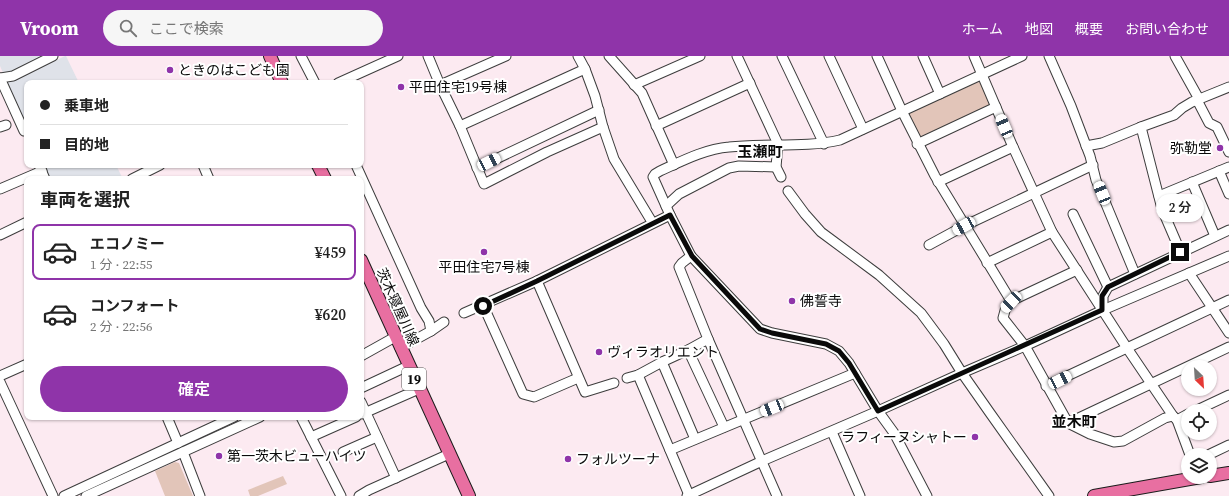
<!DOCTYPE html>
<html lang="ja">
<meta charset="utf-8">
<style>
body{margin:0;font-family:"Source Serif 4","Noto Sans JP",serif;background:#f6f6f6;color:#222;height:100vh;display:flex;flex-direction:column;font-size:15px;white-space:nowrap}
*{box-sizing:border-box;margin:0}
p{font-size:13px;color:#767676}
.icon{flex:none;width:22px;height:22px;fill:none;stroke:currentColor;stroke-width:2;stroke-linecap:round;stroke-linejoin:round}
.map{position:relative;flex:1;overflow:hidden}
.details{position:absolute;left:24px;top:120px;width:340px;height:244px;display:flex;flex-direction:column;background:#fff;border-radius:8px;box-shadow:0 1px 3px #0004}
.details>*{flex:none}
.guide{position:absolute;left:24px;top:24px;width:340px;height:88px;border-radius:8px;box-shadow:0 1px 3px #0004;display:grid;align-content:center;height:88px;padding:0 16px;background:#fff}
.needle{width:26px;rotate:155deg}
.fabs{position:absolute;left:1181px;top:304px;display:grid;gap:8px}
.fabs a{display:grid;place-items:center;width:36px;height:36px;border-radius:50%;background:#fff;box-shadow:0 1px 3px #0004;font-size:20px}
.end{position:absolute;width:18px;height:18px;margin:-9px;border:5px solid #0a0a0a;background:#fff;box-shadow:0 0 0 2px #fff}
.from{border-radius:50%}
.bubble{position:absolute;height:28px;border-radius:14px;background:#fff;box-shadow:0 1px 3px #0004;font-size:13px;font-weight:600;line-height:28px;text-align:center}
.car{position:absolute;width:12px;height:24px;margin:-12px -6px;border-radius:5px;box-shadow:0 0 3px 1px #0007;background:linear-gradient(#fff 24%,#345 0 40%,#fff 0 76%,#345 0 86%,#fff 0)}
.guide b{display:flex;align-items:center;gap:14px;height:38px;font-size:15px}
.guide b+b{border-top:1px solid #e0e0e0}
.guide i{width:10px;height:10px;background:#222}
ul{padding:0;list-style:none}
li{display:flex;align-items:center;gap:12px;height:56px;margin:0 8px 6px;padding:0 8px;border:2px solid transparent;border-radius:8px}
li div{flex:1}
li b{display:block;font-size:15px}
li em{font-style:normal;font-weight:600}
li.active{border-color:#8f34a9}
li>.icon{width:36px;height:36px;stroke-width:1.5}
h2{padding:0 16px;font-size:18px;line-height:48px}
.cta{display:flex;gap:8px;margin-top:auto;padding:8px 16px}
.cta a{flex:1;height:46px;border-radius:24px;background:#8f34a9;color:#fff;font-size:16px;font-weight:600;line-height:46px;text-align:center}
header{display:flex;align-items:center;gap:24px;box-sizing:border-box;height:56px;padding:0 20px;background:#8f34a9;color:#fff}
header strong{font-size:19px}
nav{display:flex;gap:22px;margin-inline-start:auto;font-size:14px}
.search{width:280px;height:36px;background:#f6f6f6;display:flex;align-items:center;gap:10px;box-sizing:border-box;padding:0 14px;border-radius:22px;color:#767676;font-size:15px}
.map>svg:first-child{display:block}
.industrial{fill:#dfe2e9}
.green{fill:#e2c5b9}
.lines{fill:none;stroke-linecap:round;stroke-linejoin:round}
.minor-casing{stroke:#3d3d3d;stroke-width:11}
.major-casing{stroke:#1b1b1b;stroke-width:14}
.minor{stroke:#fff;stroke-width:9}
.major{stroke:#e86fa1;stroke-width:12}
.route{stroke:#0a0a0a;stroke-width:5}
.poi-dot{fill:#8f34a9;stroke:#fff;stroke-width:1.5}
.labels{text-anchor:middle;stroke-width:4;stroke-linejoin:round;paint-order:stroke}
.shield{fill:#fff;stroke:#545454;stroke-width:1}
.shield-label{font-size:13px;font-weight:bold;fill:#0a0a0a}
.poi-label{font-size:14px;fill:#0a0a0a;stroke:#fff;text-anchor:start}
.street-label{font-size:14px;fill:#0a0a0a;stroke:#fff}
.neighbourhood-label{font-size:15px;font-weight:bold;fill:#0a0a0a;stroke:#fff}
</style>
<header>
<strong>Vroom</strong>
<div class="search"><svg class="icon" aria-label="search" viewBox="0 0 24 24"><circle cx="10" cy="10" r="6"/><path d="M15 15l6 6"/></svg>ここで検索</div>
<nav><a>ホーム</a><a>地図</a><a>概要</a><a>お問い合わせ</a></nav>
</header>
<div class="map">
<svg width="1229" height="440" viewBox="0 0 1229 440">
<rect width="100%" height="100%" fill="#fceaf1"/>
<g class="industrial">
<path d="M0 0H47L4 19 0 10Z"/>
<path d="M65 0H66L79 27H27V74L5 26 13 22 16 24Z"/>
<path d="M43 109H116L123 123H50Z"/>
</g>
<g class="green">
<path d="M978 26 981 27 991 48 989 52 921 82 917 81 908 61 909 57Z"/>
<path d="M175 406 179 407 193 440H165L155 415Z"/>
<path d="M283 420 287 428 258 440H250L248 434Z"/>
</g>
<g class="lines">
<defs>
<g id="minor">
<path d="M301 0 315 27"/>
<path d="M428 0 440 29"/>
<path d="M506 0 440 29 460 70 484 128 547 96 603 71"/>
<path d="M578 0 585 13 595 40 603 71 614 103 652 166"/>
<path d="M609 0 642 37 674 109"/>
<path d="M737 0 778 88 776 111 781 121"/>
<path d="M782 0 824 88"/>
<path d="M829 0 863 73"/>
<path d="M877 0 902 55 935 120 1011 245 1006 251 1003 262 1025 290 1068 367 1090 378 1114 386 1123 385 1165 362 1173 360"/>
<path d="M923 0 940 38"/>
<path d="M974 0 1013 91 1052 176 1127 292 1173 360 1177 364 1190 399"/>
<path d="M1049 0 1071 50 1090 100 1096 124 1135 218"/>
<path d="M1175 0 1199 43"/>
<path d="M0 22 24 75"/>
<path d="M0 22 13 20 53 0"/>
<path d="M338 27 398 0"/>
<path d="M634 29 700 0"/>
<path d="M1197 44 1209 67 1217 71 1229 96"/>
<path d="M460 70 585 13"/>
<path d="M656 70 750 27"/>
<path d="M0 71 6 69"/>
<path d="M917 88 996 51"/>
<path d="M1086 90 1102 87 1141 71"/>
<path d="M39 109 45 123"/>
<path d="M203 109 209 123"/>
<path d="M356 109 421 252 429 265 431 275"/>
<path d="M477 112 599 54"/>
<path d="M1219 115 1229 138"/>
<path d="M132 123 160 109"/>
<path d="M938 126 1013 91"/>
<path d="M1192 126 1215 180"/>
<path d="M0 133 42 115"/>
<path d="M788 135 805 158 821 176 879 219 921 257 944 288 962 317 990 357 1049 440"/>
<path d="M1159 140 1229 111"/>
<path d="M666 150 679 138 729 112 739 110 776 111"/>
<path d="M1073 158 1108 231"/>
<path d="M0 179 27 166"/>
<path d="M929 189 964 170 1093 109"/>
<path d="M1181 197 1162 153 1141 71 1174 59 1182 52 1192 46 1229 31"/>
<path d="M987 207 1052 176"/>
<path d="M1189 217 1229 277"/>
<path d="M537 225 585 336 614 327"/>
<path d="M1011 245 1077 214"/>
<path d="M483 249 523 338 534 341 578 322"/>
<path d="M1103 254V240L1108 231 1229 174"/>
<path d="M464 257 537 225 670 159"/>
<path d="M708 283 777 440"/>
<path d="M400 292 431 275 444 266"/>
<path d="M688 294 724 371"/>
<path d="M361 300 395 281"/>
<path d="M662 306 688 294 708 283 679 211 682 207 691 200"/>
<path d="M638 319 689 439"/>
<path d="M0 320 27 308"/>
<path d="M627 322 638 319 662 306 695 383"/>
<path d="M0 326 53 440"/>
<path d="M1046 330 1229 244"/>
<path d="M361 332 408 310"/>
<path d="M361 346 396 422"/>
<path d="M1195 355 1229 339"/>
<path d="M362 358 419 333"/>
<path d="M167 361 178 387"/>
<path d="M301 361 341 440"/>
<path d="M1177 364 1188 358"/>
<path d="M1068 367 1229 291"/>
<path d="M832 376 860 440"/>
<path d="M311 381 356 361"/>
<path d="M670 394 855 317"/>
<path d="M183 396 200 440"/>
<path d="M343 396 377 381"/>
<path d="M1208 399 1229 389"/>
<path d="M64 440 234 361"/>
<path d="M86 440 260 361"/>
<path d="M359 440 369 434 449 398"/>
<path d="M687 440 762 405 878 355 962 317 1025 290 1103 254 1229 200"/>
<path d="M927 440 894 377 878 355 849 307 839 295 826 288 772 277 760 273 691 200 670 159 653 121 655 118 660 115C682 105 705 93 729 91 765 87 805 92 840 84L1022 0"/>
</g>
<g id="major">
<path d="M270 0 282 27"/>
<path d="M318 109 325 123"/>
<path d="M361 204 469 440"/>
<path d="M1210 420 1229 417"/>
<path d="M1094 440 1201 421"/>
</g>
</defs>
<use href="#minor" class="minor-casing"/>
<use href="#major" class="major-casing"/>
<use href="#minor" class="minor"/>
<use href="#major" class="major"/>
</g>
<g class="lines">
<path class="route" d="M483 250 537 225 670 159 692 200 760 273 772 277 826 288 839 295 849 307 878 355C953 321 1028 288 1102 254V240L1108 231 1180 196"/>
</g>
<g class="poi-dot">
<circle cx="170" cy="14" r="4"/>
<circle cx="401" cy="31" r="4"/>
<circle cx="1220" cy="92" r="4"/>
<circle cx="484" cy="196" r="4"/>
<circle cx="792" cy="245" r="4"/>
<circle cx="599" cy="296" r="4"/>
<circle cx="975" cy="381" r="4"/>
<circle cx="219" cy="400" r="4"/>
<circle cx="568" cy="403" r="4"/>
</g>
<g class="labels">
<rect class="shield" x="402" y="312" width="24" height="22" rx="3"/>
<g class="shield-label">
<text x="414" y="328">19</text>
</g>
<g class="poi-label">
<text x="178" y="19">ときのはこども園</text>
<text x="409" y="36">平田住宅19号棟</text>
<text x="1212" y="97" text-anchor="end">弥勒堂</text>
<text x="484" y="216" text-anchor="middle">平田住宅7号棟</text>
<text x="800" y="250">佛誓寺</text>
<text x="607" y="301">ヴィラオリエント</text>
<text x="967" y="386" text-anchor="end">ラフィーヌシャトー</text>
<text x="227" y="405">第一茨木ビューハイツ</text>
<text x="576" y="408">フォルツーナ</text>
</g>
<g class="street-label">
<text transform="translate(398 251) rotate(66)" y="5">茨木寝屋川線</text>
</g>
<g class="neighbourhood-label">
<text x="760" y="101">玉瀬町</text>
<text x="1074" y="371">並木町</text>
</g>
</g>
</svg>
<div class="fabs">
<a><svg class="needle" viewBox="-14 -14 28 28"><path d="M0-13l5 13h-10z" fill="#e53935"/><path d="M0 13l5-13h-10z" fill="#767676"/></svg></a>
<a><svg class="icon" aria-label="locate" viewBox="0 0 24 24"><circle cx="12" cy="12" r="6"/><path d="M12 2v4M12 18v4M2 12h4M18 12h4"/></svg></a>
<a><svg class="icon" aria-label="layers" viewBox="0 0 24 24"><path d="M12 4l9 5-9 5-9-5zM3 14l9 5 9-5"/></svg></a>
</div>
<i class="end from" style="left:483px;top:250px"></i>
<i class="end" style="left:1180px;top:196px"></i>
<div class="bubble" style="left:1156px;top:138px;width:48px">2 分</div>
<i class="car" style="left:1004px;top:70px;rotate:337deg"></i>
<i class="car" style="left:489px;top:106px;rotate:64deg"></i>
<i class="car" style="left:1102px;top:137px;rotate:338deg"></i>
<i class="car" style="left:964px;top:170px;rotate:241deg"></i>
<i class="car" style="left:1011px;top:246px;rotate:224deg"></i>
<i class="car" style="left:1060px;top:324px;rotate:64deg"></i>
<i class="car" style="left:772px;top:352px;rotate:248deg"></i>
<div class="guide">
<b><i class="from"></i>乗車地</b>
<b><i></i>目的地</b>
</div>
<section class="details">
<h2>車両を選択</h2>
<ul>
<li class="active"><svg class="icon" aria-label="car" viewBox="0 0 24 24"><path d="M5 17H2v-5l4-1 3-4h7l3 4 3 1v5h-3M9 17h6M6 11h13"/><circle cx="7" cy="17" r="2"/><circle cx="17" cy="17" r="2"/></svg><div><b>エコノミー</b><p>1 分 · 22:55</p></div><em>¥459</em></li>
<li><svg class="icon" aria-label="car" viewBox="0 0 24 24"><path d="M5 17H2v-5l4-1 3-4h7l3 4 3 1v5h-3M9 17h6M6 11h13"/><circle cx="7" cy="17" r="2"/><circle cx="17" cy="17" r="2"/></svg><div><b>コンフォート</b><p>2 分 · 22:56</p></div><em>¥620</em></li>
</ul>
<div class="cta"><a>確定</a></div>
</section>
</div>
